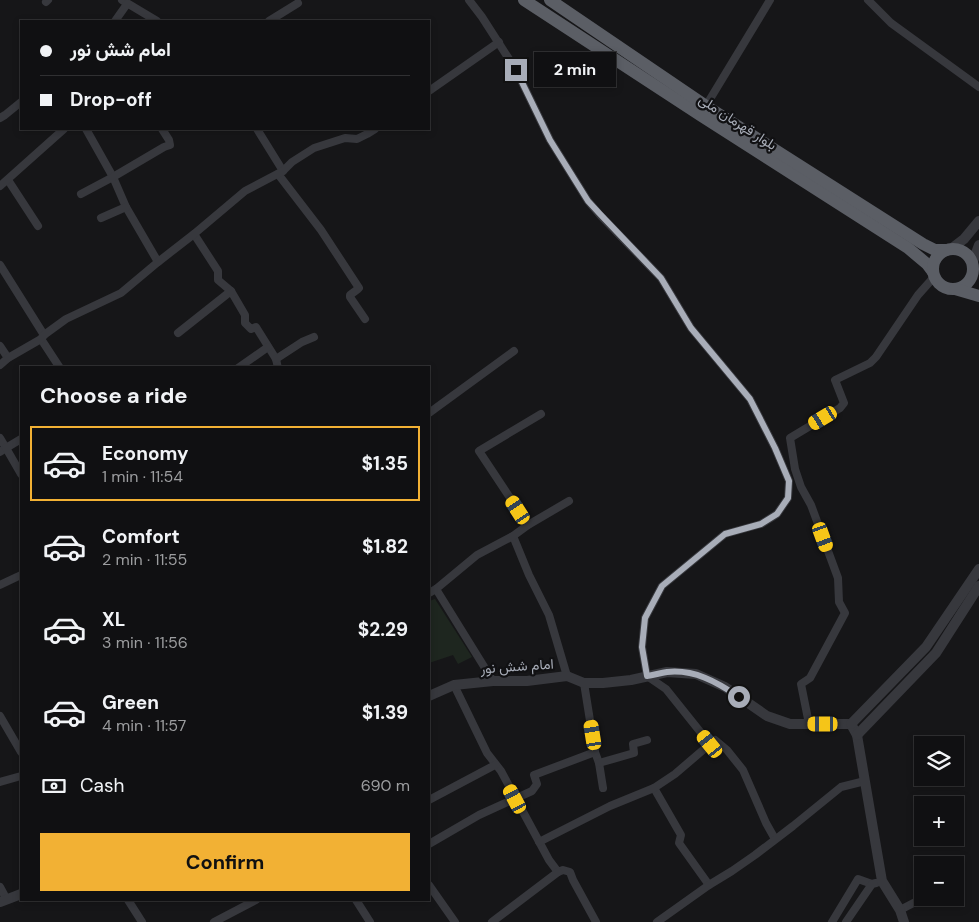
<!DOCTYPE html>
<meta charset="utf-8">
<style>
body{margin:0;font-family:"DM Sans",Vazirmatn,sans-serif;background:#1e1e20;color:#f1f3f6;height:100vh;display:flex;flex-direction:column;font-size:19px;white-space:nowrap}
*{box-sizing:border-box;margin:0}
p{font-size:16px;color:#9c9d9f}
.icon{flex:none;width:28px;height:28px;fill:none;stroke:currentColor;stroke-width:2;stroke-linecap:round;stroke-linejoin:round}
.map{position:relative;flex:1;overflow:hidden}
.sheet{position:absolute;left:20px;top:366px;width:410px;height:535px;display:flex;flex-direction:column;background:#101012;border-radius:0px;box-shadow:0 2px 8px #0003,0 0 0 1px #303032}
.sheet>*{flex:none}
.banner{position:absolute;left:20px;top:20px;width:410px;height:110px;border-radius:0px;box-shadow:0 2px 8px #0003,0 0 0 1px #303032;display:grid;align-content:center;height:110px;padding:0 20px;background:#101012}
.fabs{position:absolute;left:914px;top:736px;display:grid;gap:10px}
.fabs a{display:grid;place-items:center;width:50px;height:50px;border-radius:0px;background:#101012;box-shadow:0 2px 8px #0003,0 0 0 1px #303032;font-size:25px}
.end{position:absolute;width:22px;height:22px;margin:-11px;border:6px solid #a8adb8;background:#111;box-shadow:0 0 0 2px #111}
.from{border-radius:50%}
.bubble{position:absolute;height:35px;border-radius:0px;background:#101012;box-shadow:0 2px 8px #0003,0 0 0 1px #303032;font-size:16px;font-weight:700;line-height:35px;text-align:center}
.car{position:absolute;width:15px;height:30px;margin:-15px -8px;border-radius:6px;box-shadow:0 0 4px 1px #0007;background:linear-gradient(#f5c518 24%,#345 0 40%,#f5c518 0 76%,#345 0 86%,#f5c518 0)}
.banner b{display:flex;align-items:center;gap:18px;height:48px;font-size:19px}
.banner b+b{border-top:1px solid #303032}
.banner i{width:12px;height:12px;background:#f1f3f6}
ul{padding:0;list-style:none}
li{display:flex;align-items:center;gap:15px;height:75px;margin:0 10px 8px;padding:0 10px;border:2px solid transparent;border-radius:0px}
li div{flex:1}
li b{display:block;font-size:19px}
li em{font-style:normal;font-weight:700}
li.on{border-color:#f2b134}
li>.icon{width:45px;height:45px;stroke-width:1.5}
h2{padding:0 20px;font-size:22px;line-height:60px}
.pay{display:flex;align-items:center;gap:12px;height:55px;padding:0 20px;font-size:19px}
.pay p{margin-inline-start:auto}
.primary-button{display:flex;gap:10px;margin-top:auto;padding:10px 20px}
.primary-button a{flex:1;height:58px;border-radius:0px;background:#f2b134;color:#111;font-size:20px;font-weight:700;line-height:58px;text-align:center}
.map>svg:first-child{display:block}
.green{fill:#1e261f}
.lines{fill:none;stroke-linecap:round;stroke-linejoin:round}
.minor{stroke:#37383d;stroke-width:8}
.tertiary{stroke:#37383d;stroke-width:10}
.trunk{stroke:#5b5e65;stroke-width:12}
.route{stroke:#a8adb8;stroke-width:6}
.labels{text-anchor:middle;stroke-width:4.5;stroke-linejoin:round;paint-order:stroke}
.street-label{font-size:14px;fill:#a8adb8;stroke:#111113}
</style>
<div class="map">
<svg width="979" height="922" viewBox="0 0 979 922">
<rect width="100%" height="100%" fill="#161618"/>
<path class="green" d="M435 599 472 657 458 664 453 655 429 663V601Z"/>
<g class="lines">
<g class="minor">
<path d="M122 0 157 21"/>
<path d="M469 0 482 17 516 70 550 140 588 201 600 215 661 278 691 328 750 399 775 448 789 481 788 498 777 514 761 524 725 534 662 586 645 618 642 647 647 676 666 689 710 744 715 740 727 750 743 770 766 823 775 839"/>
<path d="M868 0 891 23 979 87"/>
<path d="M46 2 48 0"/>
<path d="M115 21 127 4"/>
<path d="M269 21 298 3"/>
<path d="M429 91 499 42"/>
<path d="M704 109 770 0"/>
<path d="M0 118 5 115 21 102"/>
<path d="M86 129 113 177 126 207 158 262"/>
<path d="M257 129 283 171"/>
<path d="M278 174 321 230 359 288 358 289 350 295V297L365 319"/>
<path d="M8 180 38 226"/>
<path d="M0 186 64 129"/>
<path d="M81 194 113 177 164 147 170 145 169 140 162 129"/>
<path d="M101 218 126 207"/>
<path d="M194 234 218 271V280L231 291 245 315V323L251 329 256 327 276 359 278 368"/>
<path d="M0 265 44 335"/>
<path d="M178 333 231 291"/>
<path d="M41 339 60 368"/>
<path d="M0 346 8 358"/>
<path d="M276 359 302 342 314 337"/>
<path d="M0 365 8 358 41 339 44 335 66 319 121 293 158 262 194 234 245 191 283 171 292 162 314 148 345 138 357 139 367 134 375 129"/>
<path d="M238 368 268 347"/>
<path d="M429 413 514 351"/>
<path d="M0 438 6 448 0 452"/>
<path d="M21 439 6 448 21 474"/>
<path d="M528 525 479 451 541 414"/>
<path d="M513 536 529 575 549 615 567 676"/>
<path d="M0 585 21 575"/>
<path d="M436 589 477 555 513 536 528 525 569 501"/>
<path d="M429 593 436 589 493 681"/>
<path d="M584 683 595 752 599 763 603 788"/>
<path d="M454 685 487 753 501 771 549 860 558 872 563 870 570 872 573 880 596 922"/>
<path d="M0 716 21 752"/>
<path d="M809 724 801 684 810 678 845 613 839 602 838 578 811 505 801 487 795 469 790 438 840 408 844 403 835 380 870 363 876 357 918 295 934 277"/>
<path d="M599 763 634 753 633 744 647 740"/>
<path d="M0 782 21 776"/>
<path d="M654 788 681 835 679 843 709 885"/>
<path d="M429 800 495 765"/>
<path d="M539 842 610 806 654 788 675 774 710 744"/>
<path d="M429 844 479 815 532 791 537 784 534 775 595 752"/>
<path d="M429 885 455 922"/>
<path d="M0 887 7 900"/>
<path d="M128 900 142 922"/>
<path d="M356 900 370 922"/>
<path d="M900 910 923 898"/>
<path d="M214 922 256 900"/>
<path d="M492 922 558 872"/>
<path d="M657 922 709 885 732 871 755 855 793 826 841 787 865 781"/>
<path d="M832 922 858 879 872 884"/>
<path d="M846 922 872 884 876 883"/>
</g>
<g class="tertiary">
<path d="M951 249 964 239 979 221"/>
<path d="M972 264 979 245"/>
<path d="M429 696 454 685 493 681H527L567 676 584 683H603L631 680 667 672 696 674 725 687 767 716 790 724H851L857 735 882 881 900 910 904 922"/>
<path d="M851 724 926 647 979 569"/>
<path d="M857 735 936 653 979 586"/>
<path d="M0 902 21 894"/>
</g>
<g class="trunk">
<path d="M524 0 700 115 908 248 927 264 933 272"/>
<path d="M550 0 706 106 923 244 935 250H946"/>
<circle cx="953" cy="269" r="20"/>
<path d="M955 289 979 296"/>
</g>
</g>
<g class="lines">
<path class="route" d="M516 70 550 140 588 201 600 214 661 278 691 328 750 399 775 448 789 481 788 498 777 514 761 524 725 534 662 586 645 618 642 647 647 676C654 675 660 673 667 672 694 669 717 682 739 697"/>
</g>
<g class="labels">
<g class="street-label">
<text transform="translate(738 122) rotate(33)" y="5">بلوار قهرمان ملی</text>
<text transform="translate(517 666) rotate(-4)" y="5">امام شش نور</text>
</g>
</g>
</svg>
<div class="fabs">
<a><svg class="icon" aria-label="layers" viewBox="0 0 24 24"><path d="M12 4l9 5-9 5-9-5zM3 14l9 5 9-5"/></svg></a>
<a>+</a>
<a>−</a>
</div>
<i class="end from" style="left:739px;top:697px"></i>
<i class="end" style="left:516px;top:70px"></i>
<div class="bubble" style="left:534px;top:52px;width:82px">2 min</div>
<i class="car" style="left:823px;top:418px;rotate:239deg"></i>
<i class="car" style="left:518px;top:510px;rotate:327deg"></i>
<i class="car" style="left:823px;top:537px;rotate:160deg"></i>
<i class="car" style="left:823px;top:724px;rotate:270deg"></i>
<i class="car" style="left:593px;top:735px;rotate:351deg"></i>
<i class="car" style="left:710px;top:744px;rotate:321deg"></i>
<i class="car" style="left:515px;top:799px;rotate:332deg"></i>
<div class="banner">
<b><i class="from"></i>امام شش نور</b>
<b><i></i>Drop-off</b>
</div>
<section class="sheet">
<h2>Choose a ride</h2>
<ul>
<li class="on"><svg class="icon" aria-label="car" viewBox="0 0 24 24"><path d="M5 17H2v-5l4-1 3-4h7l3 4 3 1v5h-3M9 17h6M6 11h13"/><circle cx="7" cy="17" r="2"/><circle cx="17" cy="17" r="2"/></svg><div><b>Economy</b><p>1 min · 11:54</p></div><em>$1.35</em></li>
<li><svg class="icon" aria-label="car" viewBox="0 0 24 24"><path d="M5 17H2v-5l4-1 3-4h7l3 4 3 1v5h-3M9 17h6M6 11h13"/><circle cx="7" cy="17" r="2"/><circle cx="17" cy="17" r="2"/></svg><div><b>Comfort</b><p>2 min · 11:55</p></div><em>$1.82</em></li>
<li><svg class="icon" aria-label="car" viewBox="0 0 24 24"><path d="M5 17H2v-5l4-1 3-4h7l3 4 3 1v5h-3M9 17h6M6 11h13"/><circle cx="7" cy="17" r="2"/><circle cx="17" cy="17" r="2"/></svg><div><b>XL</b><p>3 min · 11:56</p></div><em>$2.29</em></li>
<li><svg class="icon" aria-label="car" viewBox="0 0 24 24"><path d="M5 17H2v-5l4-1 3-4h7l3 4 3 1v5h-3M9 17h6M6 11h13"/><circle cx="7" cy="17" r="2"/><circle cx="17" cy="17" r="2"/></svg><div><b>Green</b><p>4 min · 11:57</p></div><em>$1.39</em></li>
</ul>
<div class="pay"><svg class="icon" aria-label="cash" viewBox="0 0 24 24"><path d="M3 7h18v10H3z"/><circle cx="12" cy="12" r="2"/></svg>Cash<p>690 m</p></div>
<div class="primary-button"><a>Confirm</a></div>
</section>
</div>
